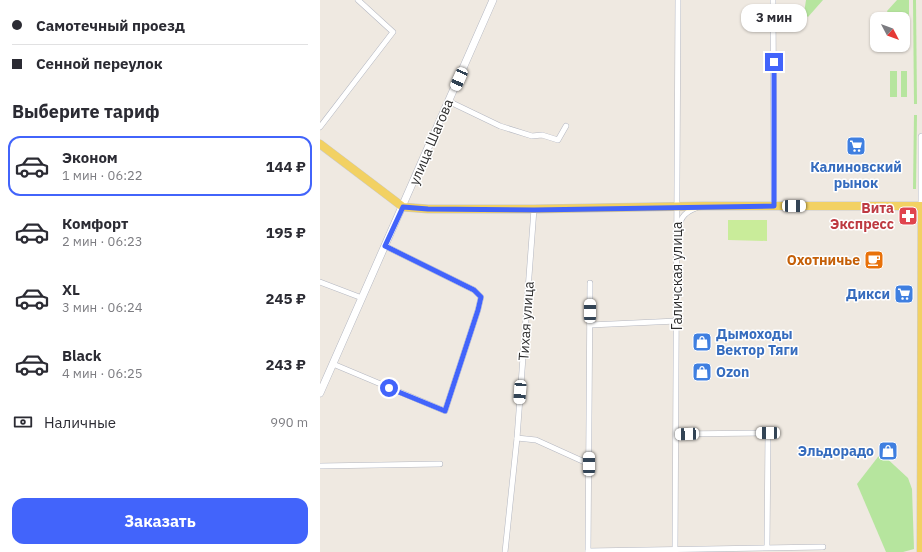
<!DOCTYPE html>
<html lang="ru">
<meta charset="utf-8">
<style>
body{margin:0;font-family:"IBM Plex Sans",sans-serif;background:#f2f2f3;color:#2b2b33;height:100vh;display:flex;flex-direction:column;font-size:15px;white-space:nowrap}
*{box-sizing:border-box;margin:0}
p{font-size:13px;color:#7c7c81}
.icon{flex:none;width:22px;height:22px;fill:none;stroke:currentColor;stroke-width:2;stroke-linecap:round;stroke-linejoin:round}
.map{position:relative;flex:1;overflow:hidden}
.side{display:flex;flex-direction:column;background:#fff;width:320px}
.side>*{flex:none}
.guide{display:grid;align-content:center;height:88px;padding:0 12px;background:#fff}
.needle{width:26px;rotate:131deg}
.tools{position:absolute;left:550px;top:12px;display:grid;gap:8px}
.tools a{display:grid;place-items:center;width:40px;height:40px;border-radius:8px;background:#fff;box-shadow:0 1px 3px #0004;font-size:20px}
.end{position:absolute;width:18px;height:18px;margin:-9px;border:5px solid #4264fb;background:#fff;box-shadow:0 0 0 2px #fff}
.from{border-radius:50%}
.bubble{position:absolute;height:28px;border-radius:12px;background:#fff;box-shadow:0 1px 3px #0004;font-size:13px;font-weight:800;line-height:28px;text-align:center}
.car{position:absolute;width:12px;height:24px;margin:-12px -6px;border-radius:5px;box-shadow:0 0 3px 1px #0007;background:linear-gradient(#fff 24%,#345 0 40%,#fff 0 76%,#345 0 86%,#fff 0)}
.guide b{display:flex;align-items:center;gap:14px;height:38px;font-size:15px}
.guide b+b{border-top:1px solid #e1e1e2}
.guide i{width:10px;height:10px;background:#2b2b33}
ul{padding:0;list-style:none}
li{display:flex;align-items:center;gap:12px;height:60px;margin:0 8px 6px;padding:0 4px;border:2px solid transparent;border-radius:12px}
li div{flex:1}
li b{display:block;font-size:15px}
li em{font-style:normal;font-weight:800}
li.active{border-color:#4264fb}
li>.icon{width:36px;height:36px;stroke-width:1.5}
h2{padding:0 12px;font-size:18px;line-height:48px}
.pay{display:flex;align-items:center;gap:10px;height:44px;padding:0 12px;font-size:15px}
.pay p{margin-inline-start:auto}
.action{display:flex;gap:8px;margin-top:auto;padding:8px 12px}
.action a{flex:1;height:46px;border-radius:12px;background:#4264fb;color:#fff;font-size:16px;font-weight:800;line-height:46px;text-align:center}
main{display:flex;flex:1;min-height:0}
.map>svg:first-child{display:block}
.green{fill:#b6e59e}
.pitch{fill:#c9ec9a}
.lines{fill:none;stroke-linecap:round;stroke-linejoin:round}
.minor-casing{stroke:#b4b7c1;stroke-width:6}
.secondary-casing{stroke:#b4b7c1;stroke-width:8}
.primary-casing{stroke:#c9c9c9;stroke-width:9}
.minor{stroke:#fff;stroke-width:5}
.secondary{stroke:#fff;stroke-width:7}
.primary{stroke:#f2d163;stroke-width:8}
.route{stroke:#4264fb;stroke-width:5}
.labels{text-anchor:middle;stroke-width:3;stroke-linejoin:round;paint-order:stroke}
.street-label{font-size:14px;fill:#2e2e2e;stroke:#fff}
.shop-label{font-size:14px;font-weight:bold;fill:#366cbe;stroke:#fff;text-anchor:end}
.health-label{font-size:14px;font-weight:bold;fill:#be3a42;stroke:#fff;text-anchor:end}
.food-label{font-size:14px;font-weight:bold;fill:#c56008;stroke:#fff;text-anchor:end}
</style>
<main>
<section class="side">
<div class="guide">
<b><i class="from"></i>Самотечный проезд</b>
<b><i></i>Сенной переулок</b>
</div>
<h2>Выберите тариф</h2>
<ul>
<li class="active"><svg class="icon" aria-label="car" viewBox="0 0 24 24"><path d="M5 17H2v-5l4-1 3-4h7l3 4 3 1v5h-3M9 17h6M6 11h13"/><circle cx="7" cy="17" r="2"/><circle cx="17" cy="17" r="2"/></svg><div><b>Эконом</b><p>1 мин · 06:22</p></div><em>144 ₽</em></li>
<li><svg class="icon" aria-label="car" viewBox="0 0 24 24"><path d="M5 17H2v-5l4-1 3-4h7l3 4 3 1v5h-3M9 17h6M6 11h13"/><circle cx="7" cy="17" r="2"/><circle cx="17" cy="17" r="2"/></svg><div><b>Комфорт</b><p>2 мин · 06:23</p></div><em>195 ₽</em></li>
<li><svg class="icon" aria-label="car" viewBox="0 0 24 24"><path d="M5 17H2v-5l4-1 3-4h7l3 4 3 1v5h-3M9 17h6M6 11h13"/><circle cx="7" cy="17" r="2"/><circle cx="17" cy="17" r="2"/></svg><div><b>XL</b><p>3 мин · 06:24</p></div><em>245 ₽</em></li>
<li><svg class="icon" aria-label="car" viewBox="0 0 24 24"><path d="M5 17H2v-5l4-1 3-4h7l3 4 3 1v5h-3M9 17h6M6 11h13"/><circle cx="7" cy="17" r="2"/><circle cx="17" cy="17" r="2"/></svg><div><b>Black</b><p>4 мин · 06:25</p></div><em>243 ₽</em></li>
</ul>
<div class="pay"><svg class="icon" aria-label="cash" viewBox="0 0 24 24"><path d="M3 7h18v10H3z"/><circle cx="12" cy="12" r="2"/></svg>Наличные<p>990 m</p></div>
<div class="action"><a>Заказать</a></div>
</section>
<div class="map">
<svg width="602" height="552" viewBox="0 0 602 552">
<rect width="100%" height="100%" fill="#efe9e1"/>
<g class="green">
<path d="M486 0H503L488 17 484 13Z"/>
<path d="M577 0H589V33L583 34V19H571L567 11Z"/>
<path d="M593 0H596L597 104H594Z"/>
<rect x="570" y="71" width="7" height="26"/>
<rect x="581" y="71" width="6" height="26"/>
<path d="M594 115H597L596 189H593Z"/>
<path d="M561 453 588 478 592 489 594 549 583 552H566L537 484Z"/>
</g>
<path class="pitch" d="M408 220H447V241L408 240Z"/>
<g class="lines">
<defs>
<g id="minor">
<path d="M453 0 454 206"/>
<path d="M128 101 180 126 212 136 222 135 238 140 246 126"/>
<path d="M0 127 73 32 38 0"/>
<path d="M359 227C361 216 366 212 376 208"/>
<path d="M0 282 42 298"/>
<path d="M270 325 357 321"/>
<path d="M13 364 125 411 158 310 161 297 154 290 65 246"/>
<path d="M357 434 448 433 447 547"/>
<path d="M197 438 216 440 269 464"/>
<path d="M0 466 120 464"/>
<path d="M268 551 503 547"/>
<path d="M185 552 197 438 214 209"/>
<path d="M268 552 270 283"/>
<path d="M355 552 358 0"/>
</g>
<g id="secondary">
<path d="M602 137V206"/>
<path d="M0 393 173 0"/>
</g>
<path id="primary" d="M0 144 83 207 108 209H214L383 206H602L601 552"/>
</defs>
<use href="#minor" class="minor-casing"/>
<use href="#secondary" class="secondary-casing"/>
<use href="#primary" class="primary-casing"/>
<use href="#minor" class="minor"/>
<use href="#secondary" class="secondary"/>
<use href="#primary" class="primary"/>
</g>
<g class="lines">
<path class="route" d="M69 388 125 411 158 310 161 297 154 290 65 246 83 207 108 209 214 210 454 206V62"/>
</g>
<defs>
<symbol id="supermarket-square" viewBox="-11 -11 22 22"><rect x="-9" y="-9" width="18" height="18" rx="4" fill="#3f7fe0" stroke="#fff"/><path d="M-6-5.5h2.5l.6 2H6L4.5 2H-2.5L-4.4-4H-6ZM-1.5 3.2a1.3 1.3 0 1 0 .1 0ZM3 3.2a1.3 1.3 0 1 0 .1 0Z" fill="#fff"/></symbol>
<symbol id="pharmacy-square" viewBox="-11 -11 22 22"><rect x="-9" y="-9" width="18" height="18" rx="4" fill="#e0444e" stroke="#fff"/><path d="M-2-6h4v4h4v4h-4v4h-4v-4h-4v-4h4Z" fill="#fff"/></symbol>
<symbol id="cafe-square" viewBox="-11 -11 22 22"><rect x="-9" y="-9" width="18" height="18" rx="4" fill="#e8710a" stroke="#fff"/><path d="M-5.5-4.5H6V0H3Q3 3.5 0 3.5H-2.5Q-5.5 3.5-5.5 0ZM3-3.2v2h1.7v-2ZM-6 4.5H4V6H-6Z" fill="#fff"/></symbol>
<symbol id="shop-square" viewBox="-11 -11 22 22"><rect x="-9" y="-9" width="18" height="18" rx="4" fill="#3f7fe0" stroke="#fff"/><path d="M-5-2.5h2.3a2.7 3.5 0 0 1 5.4 0H5L5.5 6h-11ZM-1.5-2.5h3a1.5 2.3 0 0 0-3 0Z" fill="#fff"/></symbol>
</defs>
<g fill-rule="evenodd">
<use href="#supermarket-square" x="525" y="135" width="22" height="22"/>
<use href="#pharmacy-square" x="577" y="205" width="22" height="22"/>
<use href="#cafe-square" x="543" y="249" width="22" height="22"/>
<use href="#supermarket-square" x="573" y="283" width="22" height="22"/>
<use href="#shop-square" x="371" y="331" width="22" height="22"/>
<use href="#shop-square" x="371" y="361" width="22" height="22"/>
<use href="#shop-square" x="557" y="440" width="22" height="22"/>
</g>
<g class="labels">
<g class="street-label">
<text transform="translate(111 142) rotate(-67)" y="5">улица Шагова</text>
<text transform="translate(357 276) rotate(-90)" y="5">Галичская улица</text>
<text transform="translate(206 321) rotate(-86)" y="5">Тихая улица</text>
</g>
<g class="shop-label">
<text x="536" y="172" text-anchor="middle">Калиновский<tspan x="536" dy="16">рынок</tspan></text>
<text x="570" y="299">Дикси</text>
<text x="396" y="339" text-anchor="start">Дымоходы<tspan x="396" dy="16">Вектор Тяги</tspan></text>
<text x="396" y="377" text-anchor="start">Ozon</text>
<text x="554" y="456">Эльдорадо</text>
</g>
<g class="health-label">
<text x="574" y="213">Вита<tspan x="574" dy="16">Экспресс</tspan></text>
</g>
<g class="food-label">
<text x="540" y="265">Охотничье</text>
</g>
</g>
</svg>
<div class="tools">
<a><svg class="needle" viewBox="-14 -14 28 28"><path d="M0-13l5 13h-10z" fill="#e53935"/><path d="M0 13l5-13h-10z" fill="#7c7c81"/></svg></a>
</div>
<i class="end from" style="left:69px;top:388px"></i>
<i class="end" style="left:454px;top:62px"></i>
<div class="bubble" style="left:421px;top:4px;width:66px">3 мин</div>
<i class="car" style="left:139px;top:79px;rotate:204deg"></i>
<i class="car" style="left:474px;top:206px;rotate:90deg"></i>
<i class="car" style="left:270px;top:311px;rotate:0deg"></i>
<i class="car" style="left:200px;top:392px;rotate:184deg"></i>
<i class="car" style="left:448px;top:433px;rotate:270deg"></i>
<i class="car" style="left:367px;top:434px;rotate:268deg"></i>
<i class="car" style="left:269px;top:464px;rotate:0deg"></i>
</div>
</main>
